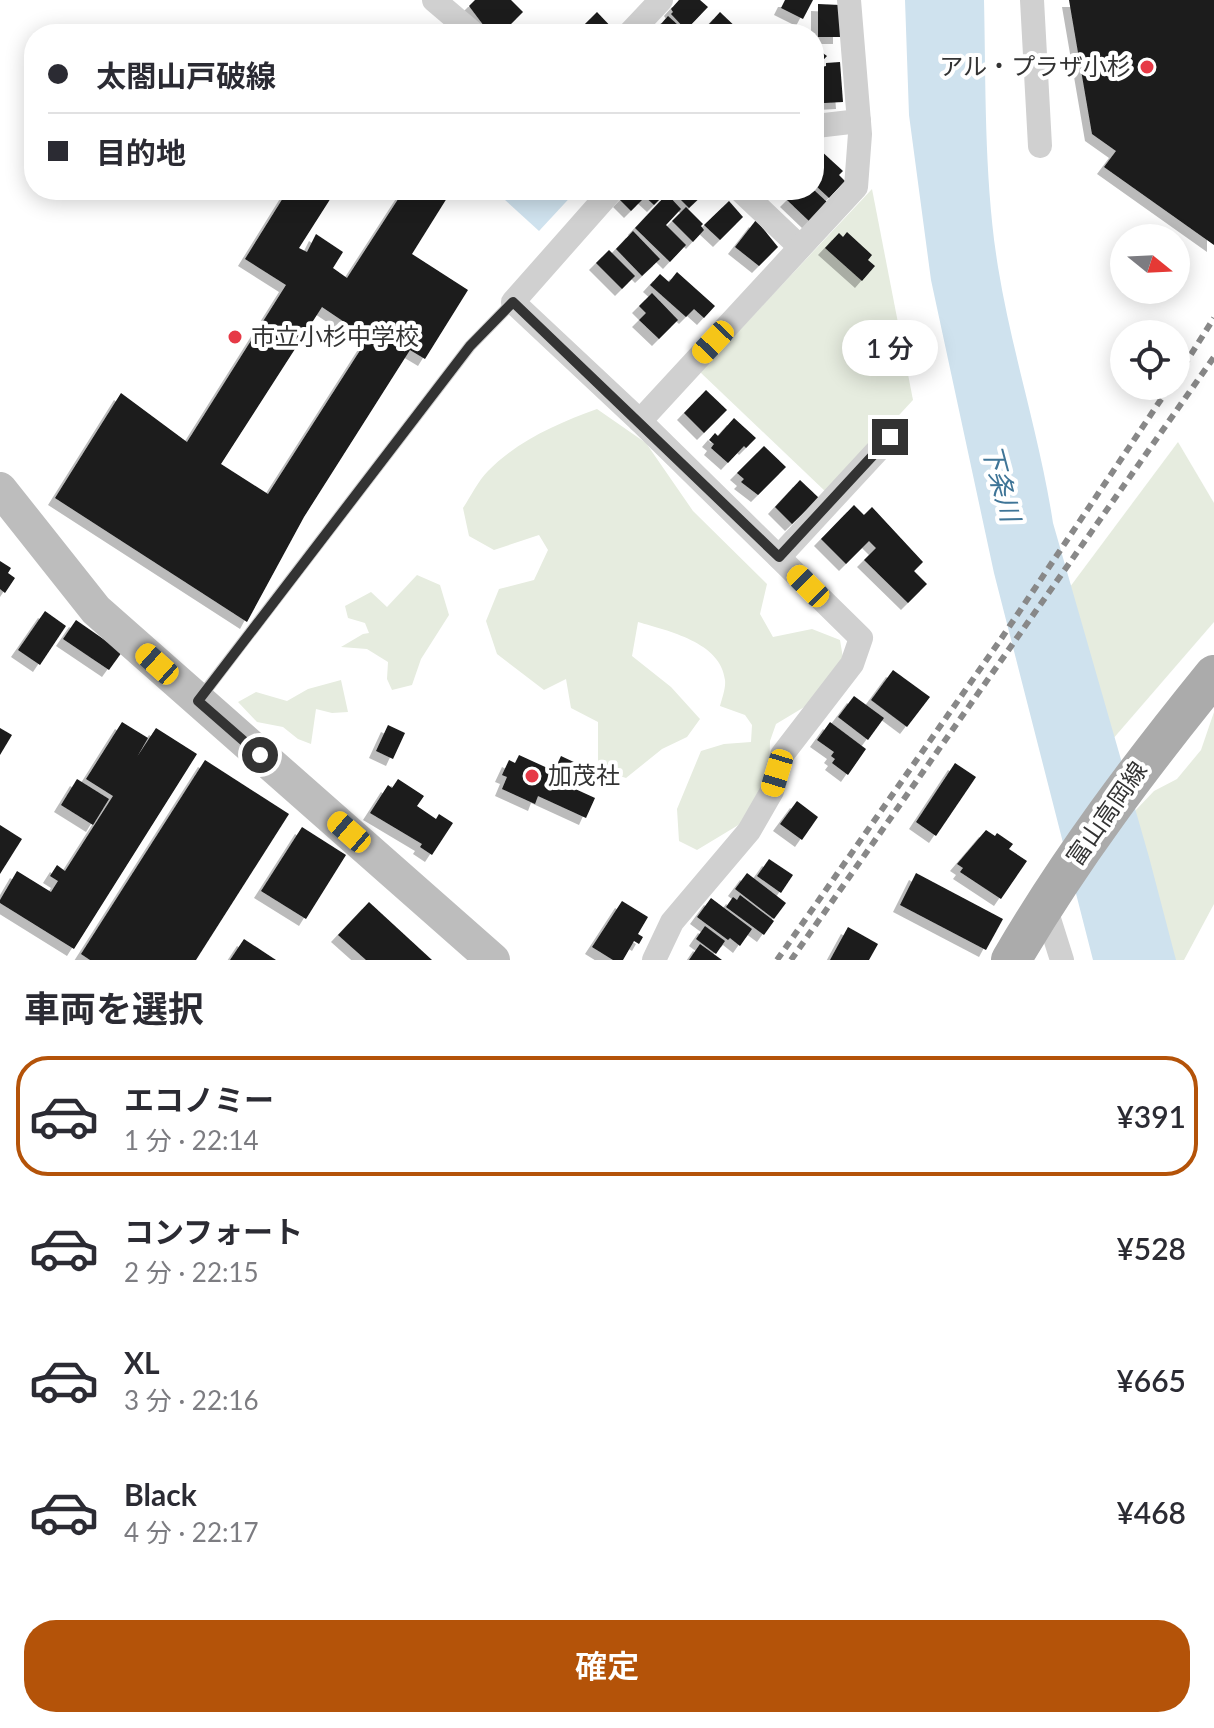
<!DOCTYPE html>
<html lang="ja">
<meta charset="utf-8">
<style>
body{margin:0;font-family:Lato,"Noto Sans JP",sans-serif;background:#f2f2f3;color:#2b2b33;height:100vh;display:flex;flex-direction:column;font-size:30px;white-space:nowrap}
*{box-sizing:border-box;margin:0}
p{font-size:26px;color:#7c7c81}
.icon{flex:none;width:44px;height:44px;fill:none;stroke:currentColor;stroke-width:2;stroke-linecap:round;stroke-linejoin:round}
.map{position:relative;height:960px;overflow:hidden}
.drawer{display:flex;flex-direction:column;background:#fff;flex:1}
.drawer>*{flex:none}
.banner{position:absolute;left:24px;top:24px;width:800px;height:176px;border-radius:32px;box-shadow:0 4px 20px #0003;display:grid;align-content:center;height:176px;padding:0 24px;background:#fff}
.needle{width:52px;rotate:108deg}
.fabs{position:absolute;left:1110px;top:224px;display:grid;gap:16px}
.fabs a{display:grid;place-items:center;width:80px;height:80px;border-radius:50%;background:#fff;box-shadow:0 4px 20px #0003;font-size:40px}
.end{position:absolute;width:36px;height:36px;margin:-18px;border:10px solid #333;background:#fff;box-shadow:0 0 0 4px #fff}
.from{border-radius:50%}
.bubble{position:absolute;height:56px;border-radius:28px;background:#fff;box-shadow:0 4px 20px #0003;font-size:26px;font-weight:600;line-height:56px;text-align:center}
.car{position:absolute;width:24px;height:48px;margin:-24px -12px;border-radius:10px;box-shadow:0 0 6px 2px #0007;background:linear-gradient(#f5c518 24%,#345 0 40%,#f5c518 0 76%,#345 0 86%,#f5c518 0)}
.banner b{display:flex;align-items:center;gap:28px;height:76px;font-size:30px}
.banner b+b{border-top:2px solid #e1e1e2}
.banner i{width:20px;height:20px;background:#2b2b33}
ul{padding:0;list-style:none}
li{display:flex;align-items:center;gap:24px;height:120px;margin:0 16px 12px;padding:0 8px;border:4px solid transparent;border-radius:32px}
li div{flex:1}
li b{display:block;font-size:30px}
li em{font-style:normal;font-weight:600}
li.current{border-color:#b45309}
li>.icon{width:72px;height:72px;stroke-width:1.5}
h2{padding:0 24px;font-size:36px;line-height:96px}
.action{display:flex;gap:16px;margin-top:auto;padding:16px 24px}
.action a{flex:1;height:92px;border-radius:32px;background:#b45309;color:#fff;font-size:32px;font-weight:600;line-height:92px;text-align:center}
.map>svg:first-child{display:block}
.green{fill:#e6ecdf}
.water{fill:#cfe2ee}
.building{fill:#1a1a1a;fill-rule:evenodd;filter:url(#shadow)}
.lines{fill:none;stroke-linecap:round;stroke-linejoin:round}
.service{stroke:#d0d0d0;stroke-width:12}
.minor{stroke:#d0d0d0;stroke-width:24}
.secondary{stroke:#bdbdbd;stroke-width:34}
.primary{stroke:#ababab;stroke-width:40}
.rail{stroke:#888;stroke-width:6;stroke-dasharray:8 6;stroke-linecap:butt}
.route{stroke:#333;stroke-width:10}
.poi-dot{fill:#e63946;stroke:#fff;stroke-width:3}
.labels{text-anchor:middle;stroke-width:8;stroke-linejoin:round;paint-order:stroke}
.poi-label{font-size:24px;fill:#333;stroke:#fff;text-anchor:start}
.street-label{font-size:24px;fill:#333;stroke:#fff}
.water-label{font-size:26px;font-style:italic;fill:#3f7597;stroke:#fff}
</style>
<div class="map">
<svg width="1214" height="960" viewBox="0 0 1214 960">
<defs>
<filter id="shadow"><feDropShadow dx="-7" dy="7" stdDeviation="0" flood-color="#0004"/></filter>
</defs>
<rect width="100%" height="100%" fill="#fff"/>
<g class="green">
<path d="M872 189 913 400 827 493 700 372Z"/>
<path d="M597 409 646 443 693 511 767 584 760 614 773 637 812 629 840 640 844 664 811 703 776 724 770 741 769 773 745 821 697 850 679 841 677 809 701 751 724 744 751 742 752 725 745 715 720 706C722 698 726 688 725 680 721 642 668 631 638 622L632 656 671 687 700 719 687 737 662 749 626 778 598 769V722L571 708 566 679 544 690 497 654 486 621 499 589 534 580 548 550 539 535 494 550 469 536 463 508C471 496 478 481 488 471 517 441 558 423 597 409Z"/>
<path d="M1178 442 1214 503V622L1099 755 1061 599Z"/>
<path d="M417 575 440 585 449 615 421 659 412 685 392 690 387 679 388 662 367 649 341 647 363 634 369 633 365 623 348 618 345 606 371 592 387 607Z"/>
<path d="M341 680 348 712 332 713 316 709 311 744 298 739 283 727 257 722 238 702 256 692 287 701 308 689Z"/>
<path d="M1214 712V904L1184 960H1173L1134 812 1154 791 1177 779 1201 750Z"/>
</g>
<g class="water">
<path d="M905 0H984C986 89 984 179 998 267 1012 353 1040 437 1053 523L1149 857 1176 960H1093L994 573 931 280 909 115Z"/>
<path d="M513 190H577L539 231 504 199Z"/>
</g>
<g class="building">
<path d="M475 0H511L523 12 501 34H490L469 6Z"/>
<path d="M679 0H700L708 7 686 30 671 14 673 12 671 9Z"/>
<path d="M785 0H813L803 19 781 8Z"/>
<path d="M1069 0H1214V245L1104 167 1116 151 1092 134Z"/>
<path d="M818 4 840 5V37H818Z"/>
<path d="M597 12 615 31 611 34H579L577 32Z"/>
<path d="M720 12 743 34H700Z"/>
<path d="M668 16 688 34H652Z"/>
<path d="M814 47 827 56 814 70Z"/>
<path d="M840 62 843 102 824 103 822 67 826 66V63Z"/>
<path d="M819 149 843 171 839 175 845 181 829 198 814 184V155Z"/>
<path d="M288 190H336L299 248 307 252 316 234 343 252 333 268 347 278 404 190H452L412 254 468 290 425 359 410 350 304 517 247 622 55 498 121 393 187 442 286 285 245 259ZM322 307 368 338 268 494 221 464Z"/>
<path d="M630 190 643 199 631 211 620 200Z"/>
<path d="M645 190H665L667 192 654 205 642 194Z"/>
<path d="M671 190H708L689 208Z"/>
<path d="M797 190H814L828 203 810 222 787 200Z"/>
<path d="M667 194 681 209 666 225 686 245 670 262 635 228Z"/>
<path d="M729 201 743 217 720 240 704 225Z"/>
<path d="M686 207 703 224 701 226 704 230 693 242 672 221Z"/>
<path d="M756 220 778 247 759 266 735 247Z"/>
<path d="M633 231 660 259 642 276 616 249Z"/>
<path d="M847 232 872 255 868 260 875 266 862 281 825 248 839 233 843 237Z"/>
<path d="M609 250 635 276 622 289 596 263Z"/>
<path d="M677 272 715 306 704 318 694 309 686 317 650 285 660 274 669 282Z"/>
<path d="M652 293 678 320 659 339 639 320 646 313 639 306Z"/>
<path d="M706 390 727 410 704 433 684 413Z"/>
<path d="M734 418 756 438 746 448 744 446 728 463 711 448 714 444 709 440 715 433 718 436Z"/>
<path d="M764 446 786 467 758 495 741 482 744 479 737 473Z"/>
<path d="M800 480 819 498 792 524 775 507Z"/>
<path d="M854 505 864 515 872 507 923 562 914 571 927 584 908 603 864 560 876 548 869 541 846 564 821 539Z"/>
<path d="M0 561 11 568 8 573 15 578 5 593 0 589Z"/>
<path d="M45 611 66 626 40 665 18 650Z"/>
<path d="M76 620 122 652 109 670 63 639Z"/>
<path d="M893 670 930 697 907 727 871 700Z"/>
<path d="M854 696 884 718 868 740 838 717Z"/>
<path d="M122 722 148 738 137 757 156 728 197 754 74 949 0 903V900L17 871 51 892 58 881 50 876 57 865 65 871 113 796 86 779Z"/>
<path d="M830 722 866 749 848 775 832 763 835 759 831 756 834 752 817 740Z"/>
<path d="M388 725 405 733 393 759 376 751Z"/>
<path d="M0 728 12 735 0 755Z"/>
<path d="M519 755 554 771 561 756 578 764 572 778 564 774 560 782 595 798 586 818 538 796 535 804 502 789 507 777 502 775 509 760 515 763Z"/>
<path d="M205 760 289 814 196 960H90L81 954Z"/>
<path d="M955 763 976 777 936 836 916 822Z"/>
<path d="M77 779 109 799 93 825 61 805Z"/>
<path d="M398 779 424 796 417 806 436 819 439 814 453 823 432 855 420 847 422 844 370 813 388 785 392 788Z"/>
<path d="M797 801 818 817 802 840 780 824Z"/>
<path d="M0 825 22 839 0 874Z"/>
<path d="M302 827 346 855 306 919 261 891Z"/>
<path d="M986 830 995 836 997 833 1013 844 1009 849 1027 861 1001 899 960 872 963 868 957 864Z"/>
<path d="M769 859 793 875 781 893 757 876Z"/>
<path d="M747 873 786 903 774 919 735 889Z"/>
<path d="M916 873 1003 919 986 950 900 905Z"/>
<path d="M740 895 774 921 764 935 726 907 733 897 737 900Z"/>
<path d="M711 898 752 929 740 946 730 938 728 940 697 917Z"/>
<path d="M622 901 648 917 638 934 643 937 639 944 634 941 623 960H613L592 947Z"/>
<path d="M369 902 432 960H366L338 935Z"/>
<path d="M705 926 725 941 716 954 696 939Z"/>
<path d="M848 927 878 944 869 960H830Z"/>
<path d="M244 939 276 960H230Z"/>
<path d="M700 944 722 960H689Z"/>
</g>
<g class="lines">
<path class="service" d="M200 698 470 346 513 302"/>
<g class="minor">
<path d="M434 0 474 34"/>
<path d="M1032 0 1040 146"/>
<path d="M629 34 661 0"/>
<path d="M814 124 816 126 859 121"/>
<path d="M612 190 513 302 640 421"/>
<path d="M740 190 800 247"/>
<path d="M779 557 890 437"/>
<path d="M1044 903 1062 960"/>
<path d="M654 960 672 922 749 831 772 791 782 755 852 664 861 638 640 421 856 187 860 134 849 0"/>
</g>
<path class="secondary" d="M0 489 96 610 493 960"/>
<path class="primary" d="M1011 960C1070 859 1140 766 1214 675"/>
<g class="rail">
<path d="M1176 378 1214 318"/>
<path d="M777 960 1001 639 1170 386"/>
<path d="M791 960 1214 357"/>
</g>
</g>
<g class="lines">
<path class="route" d="M260 755 198 701 470 346 513 302 779 557 890 437"/>
</g>
<g class="poi-dot">
<circle cx="1147" cy="67" r="8"/>
<circle cx="235" cy="337" r="8"/>
<circle cx="532" cy="776" r="8"/>
</g>
<g class="labels">
<g class="poi-label">
<text x="1131" y="75" text-anchor="end">アル・プラザ小杉</text>
<text x="251" y="345">市立小杉中学校</text>
<text x="548" y="784">加茂社</text>
</g>
<g class="street-label">
<text transform="translate(1107 814) rotate(-55)" y="8">富山高岡線</text>
</g>
<g class="water-label">
<text transform="translate(1001 483) rotate(75)" y="9">下条川</text>
</g>
</g>
</svg>
<div class="fabs">
<a><svg class="needle" viewBox="-14 -14 28 28"><path d="M0-13l5 13h-10z" fill="#e53935"/><path d="M0 13l5-13h-10z" fill="#7c7c81"/></svg></a>
<a><svg class="icon" aria-label="locate" viewBox="0 0 24 24"><circle cx="12" cy="12" r="6"/><path d="M12 2v4M12 18v4M2 12h4M18 12h4"/></svg></a>
</div>
<i class="end from" style="left:260px;top:755px"></i>
<i class="end" style="left:890px;top:437px"></i>
<div class="bubble" style="left:842px;top:320px;width:96px">1 分</div>
<i class="car" style="left:713px;top:342px;rotate:223deg"></i>
<i class="car" style="left:808px;top:586px;rotate:315deg"></i>
<i class="car" style="left:157px;top:664px;rotate:312deg"></i>
<i class="car" style="left:777px;top:773px;rotate:197deg"></i>
<i class="car" style="left:349px;top:832px;rotate:311deg"></i>
<div class="banner">
<b><i class="from"></i>太閤山戸破線</b>
<b><i></i>目的地</b>
</div>
</div>
<section class="drawer">
<h2>車両を選択</h2>
<ul>
<li class="current"><svg class="icon" aria-label="car" viewBox="0 0 24 24"><path d="M5 17H2v-5l4-1 3-4h7l3 4 3 1v5h-3M9 17h6M6 11h13"/><circle cx="7" cy="17" r="2"/><circle cx="17" cy="17" r="2"/></svg><div><b>エコノミー</b><p>1 分 · 22:14</p></div><em>¥391</em></li>
<li><svg class="icon" aria-label="car" viewBox="0 0 24 24"><path d="M5 17H2v-5l4-1 3-4h7l3 4 3 1v5h-3M9 17h6M6 11h13"/><circle cx="7" cy="17" r="2"/><circle cx="17" cy="17" r="2"/></svg><div><b>コンフォート</b><p>2 分 · 22:15</p></div><em>¥528</em></li>
<li><svg class="icon" aria-label="car" viewBox="0 0 24 24"><path d="M5 17H2v-5l4-1 3-4h7l3 4 3 1v5h-3M9 17h6M6 11h13"/><circle cx="7" cy="17" r="2"/><circle cx="17" cy="17" r="2"/></svg><div><b>XL</b><p>3 分 · 22:16</p></div><em>¥665</em></li>
<li><svg class="icon" aria-label="car" viewBox="0 0 24 24"><path d="M5 17H2v-5l4-1 3-4h7l3 4 3 1v5h-3M9 17h6M6 11h13"/><circle cx="7" cy="17" r="2"/><circle cx="17" cy="17" r="2"/></svg><div><b>Black</b><p>4 分 · 22:17</p></div><em>¥468</em></li>
</ul>
<div class="action"><a>確定</a></div>
</section>
